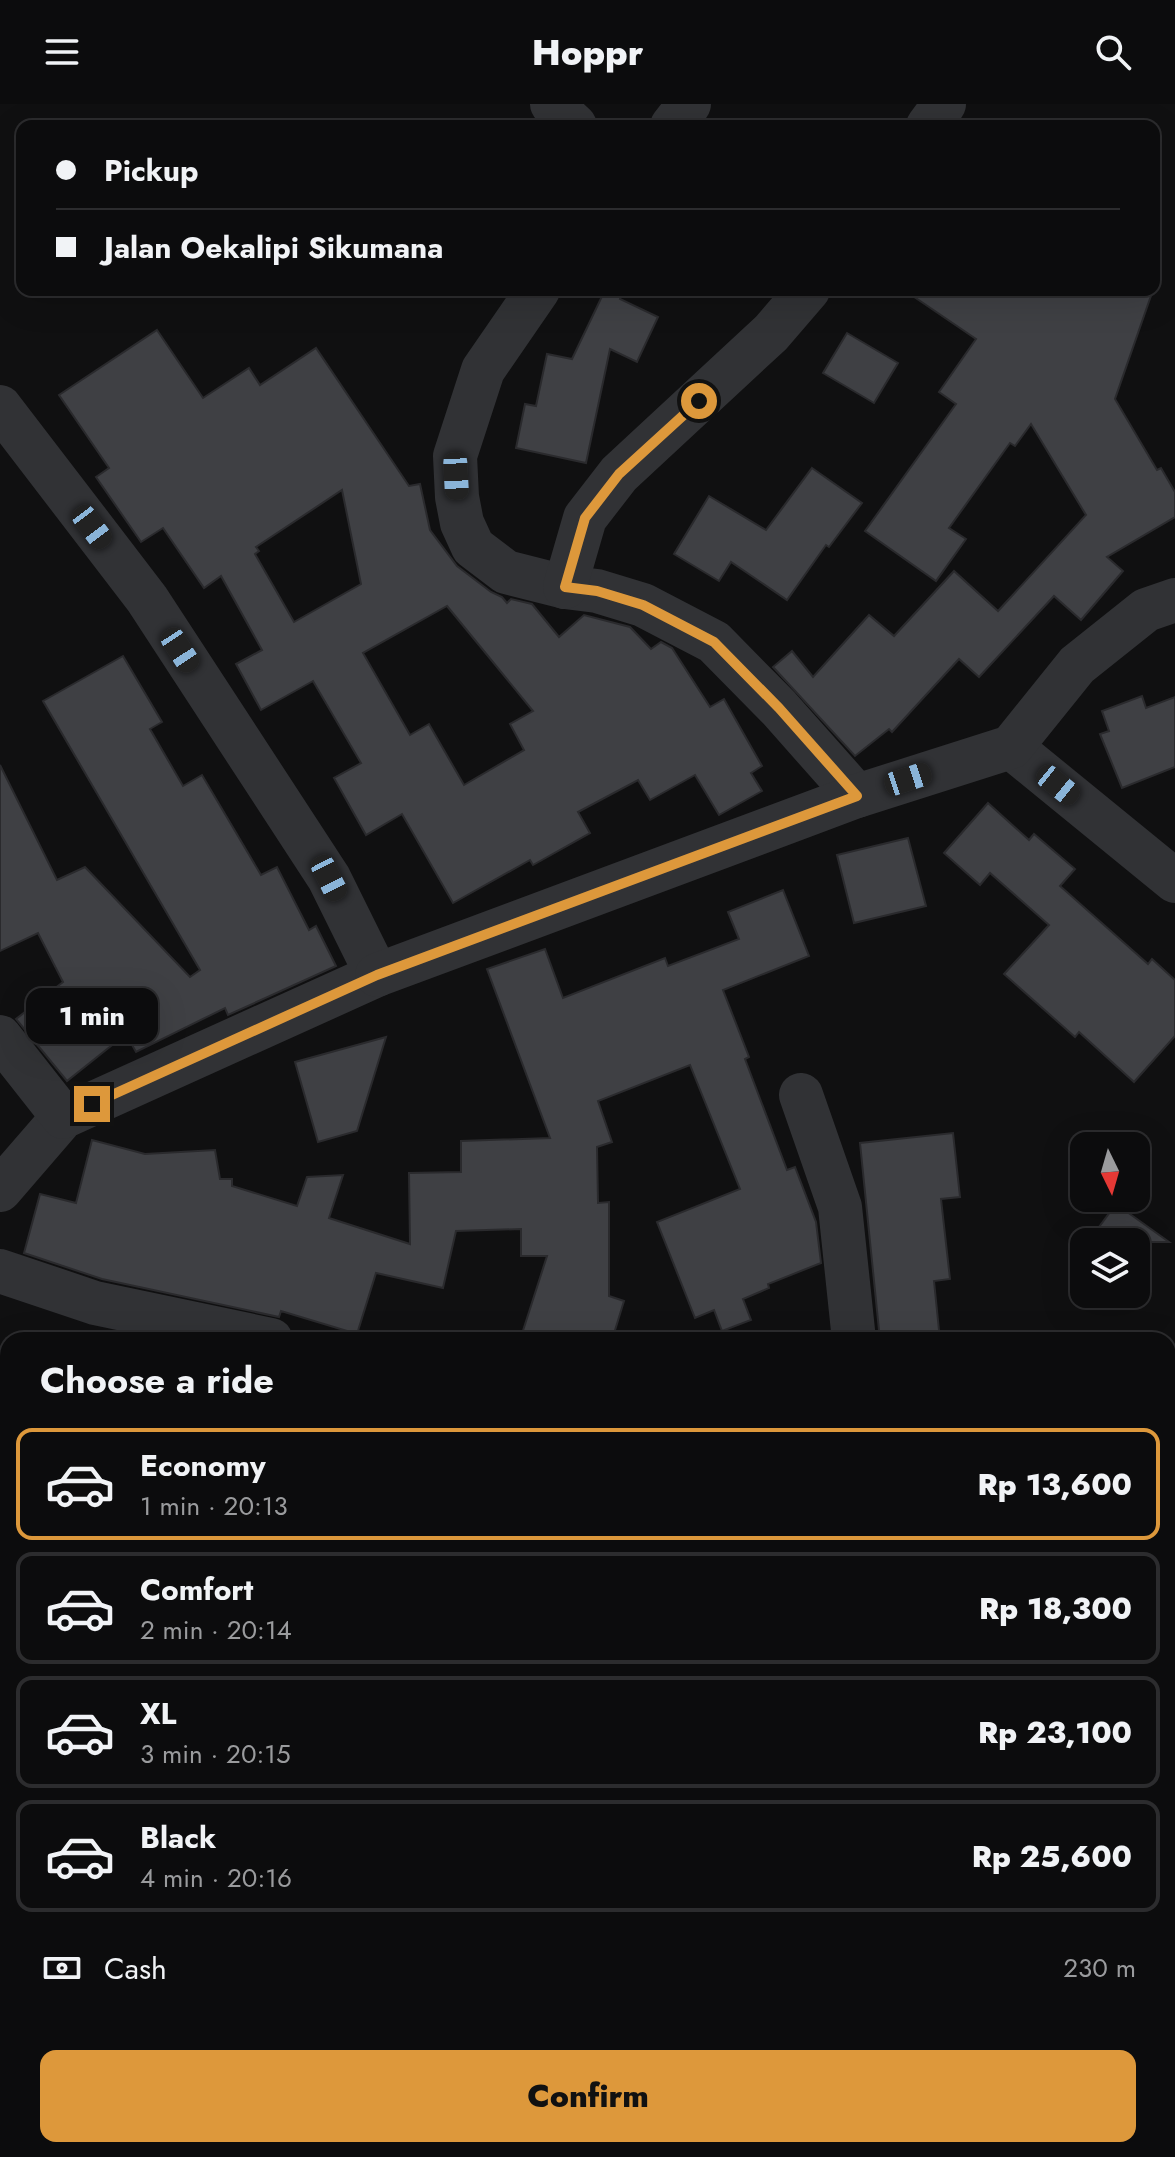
<!DOCTYPE html>
<meta charset="utf-8">
<style>
body{margin:0;font-family:Jost,sans-serif;background:#1a1a1b;color:#f1f3f6;height:100vh;display:flex;flex-direction:column;font-size:30px;white-space:nowrap}
*{box-sizing:border-box;margin:0}
p{font-size:26px;color:#9a9b9d}
.icon{flex:none;width:44px;height:44px;fill:none;stroke:currentColor;stroke-width:2;stroke-linecap:round;stroke-linejoin:round}
.map{position:relative;flex:1;overflow:hidden}
.panel{position:absolute;left:0px;top:1228px;width:1176px;height:826px;display:flex;flex-direction:column;background:#0c0c0d;border-radius:24px 24px 0 0;box-shadow:0 8px 32px #0002,0 0 0 2px #2c2c2e}
.panel>*{flex:none}
.guide{position:absolute;left:16px;top:16px;width:1144px;height:176px;border-radius:16px;box-shadow:0 8px 32px #0002,0 0 0 2px #2c2c2e;display:grid;align-content:center;height:176px;padding:0 40px;background:#0c0c0d}
.needle{width:52px;rotate:175deg}
.fabs{position:absolute;left:1070px;top:1028px;display:grid;gap:16px}
.fabs a{display:grid;place-items:center;width:80px;height:80px;border-radius:16px;background:#0c0c0d;box-shadow:0 8px 32px #0002,0 0 0 2px #2c2c2e;font-size:40px}
.end{position:absolute;width:36px;height:36px;margin:-18px;border:10px solid #dd983b;background:#111;box-shadow:0 0 0 4px #111}
.from{border-radius:50%}
.bubble{position:absolute;height:56px;border-radius:16px;background:#0c0c0d;box-shadow:0 8px 32px #0002,0 0 0 2px #2c2c2e;font-size:26px;font-weight:800;line-height:56px;text-align:center}
.car{position:absolute;width:24px;height:48px;margin:-24px -12px;border-radius:10px;box-shadow:0 0 6px 2px #0007;background:linear-gradient(#222 24%,#8ab4d8 0 40%,#222 0 76%,#8ab4d8 0 86%,#222 0)}
.guide b{display:flex;align-items:center;gap:28px;height:76px;font-size:30px}
.guide b+b{border-top:2px solid #2c2c2e}
.guide i{width:20px;height:20px;background:#f1f3f6}
ul{padding:0;list-style:none}
li{display:flex;align-items:center;gap:24px;height:112px;margin:0 16px 12px;padding:0 24px;border:4px solid #2c2c2e;border-radius:16px}
li div{flex:1}
li b{display:block;font-size:30px}
li em{font-style:normal;font-weight:800}
li.on{border-color:#dd983b}
li>.icon{width:72px;height:72px;stroke-width:1.5}
h2{padding:0 40px;font-size:36px;line-height:96px}
.pay{display:flex;align-items:center;gap:20px;height:88px;padding:0 40px;font-size:30px}
.pay p{margin-inline-start:auto}
.button{display:flex;gap:16px;margin-top:auto;padding:16px 40px}
.button a{flex:1;height:92px;border-radius:16px;background:#dd983b;color:#111;font-size:32px;font-weight:800;line-height:92px;text-align:center}
header{display:flex;justify-content:space-between;align-items:center;height:104px;padding:0 40px;background:#0c0c0d;font-size:36px;font-weight:800}
.map>svg:first-child{display:block}
.building{fill:#3f4044;stroke:#2a2a2d;stroke-width:2;fill-rule:evenodd}
.lines{fill:none;stroke-linecap:round;stroke-linejoin:round}
.minor{stroke:#313235;stroke-width:44}
.route{stroke:#dd983b;stroke-width:10}
</style>
<header><svg class="icon" aria-label="menu" viewBox="0 0 24 24"><path d="M4 6h16M4 12h16M4 18h16"/></svg>Hoppr<svg class="icon" aria-label="search" viewBox="0 0 24 24"><circle cx="10" cy="10" r="6"/><path d="M15 15l6 6"/></svg></header>
<div class="map">
<svg width="1175" height="2053" viewBox="0 0 1175 2053">
<rect width="100%" height="100%" fill="#101011"/>
<g class="building">
<path d="M605 186H622L620 195 658 213 637 258 610 245 586 359 516 344 525 300 536 302 547 250 572 255Z"/>
<path d="M904 186H1153L1115 295 1157 366 1161 364 1175 388V413L1107 453 1123 467 1081 516 1054 492 979 573 959 555 892 628 889 625 855 652 773 563 792 547 813 573 869 511 894 532 954 467 998 507 1086 411 1031 320 1015 342 1010 339 949 424 966 435 936 477 865 427 956 300 939 288 976 235Z"/>
<path d="M157 226 203 294 249 264 260 281 316 244 409 382 420 380 430 426 457 462 491 488 502 493 507 499 511 495 532 500 559 533 584 511 630 523 651 545 661 538 672 544 710 603 724 595 762 662 751 669 762 687 719 711 695 671 650 696 638 676 578 708 590 729 533 761 530 756 453 799 402 710 366 731 334 674 361 659 313 577 261 606 236 560 262 546 221 472 204 484 163 424 141 438 96 373 109 364 59 291ZM342 386 361 480 294 518 255 450 259 447 256 443ZM447 502 533 607 510 620 524 646 464 681 429 620 410 631 363 549Z"/>
<path d="M847 229 898 259 874 299 823 269Z"/>
<path d="M812 364 862 399 829 443 826 441 787 496 731 458 719 477 674 450 709 392 766 426Z"/>
<path d="M123 552 162 618 150 625 183 682 202 671 261 771 277 763 309 826 316 822 336 862 228 911 225 904 136 948 126 930 67 977 16 915 63 878 38 829 0 847V661L57 776 85 763 190 873 200 866 43 597Z"/>
<path d="M1142 592 1146 604 1175 593V663L1122 684 1100 630 1109 627 1102 607Z"/>
<path d="M988 699 1029 736 1034 730 1075 765 1060 782 1148 860 1152 855 1175 876V932L1134 978 1079 928 1075 933 1004 870 1049 821 990 769 980 781 944 749Z"/>
<path d="M908 734 926 802 854 819 837 751Z"/>
<path d="M783 786 809 852 723 886 749 953 745 955 787 1066 795 1063 816 1118 821 1159 768 1180 769 1184 743 1195 751 1216 722 1227 714 1206 695 1214 657 1118 740 1085 690 961 598 997 612 1038 597 1043 598 1099 609 1098V1192L624 1197 612 1236H520L547 1152H521V1125L456 1127 443 1184 376 1169 357 1230 281 1207 279 1213 102 1175 24 1149 40 1090 76 1099 92 1036 145 1050 215 1046 220 1075H232V1082L297 1102 307 1073 343 1071 329 1114 410 1140 409 1069 461 1068V1037L550 1034 487 865 545 845 563 894 665 854 668 862 739 835 728 808Z"/>
<path d="M386 933 357 1027 318 1038 295 958Z"/>
<path d="M953 1029 960 1093 941 1095 950 1175 934 1177 940 1236H880L860 1039Z"/>
<path d="M1116 1100 1169 1138H1088Z"/>
</g>
<g class="lines">
<g class="minor">
<path d="M552 0 575 22"/>
<path d="M672 22 689 0"/>
<path d="M928 22 944 0"/>
<path d="M538 186 483 266 455 352 457 393 462 419 473 443 506 468 565 483 597 487 643 501 714 538 779 604 857 692"/>
<path d="M0 303 147 495 329 774 377 871 63 1013 0 1086"/>
<path d="M565 483 585 414 619 370 771 229 808 186"/>
<path d="M1011 643 1175 777"/>
<path d="M377 871 857 692 1011 643 1077 561 1146 506 1175 496"/>
<path d="M0 933 63 1013"/>
<path d="M801 991 840 1103 854 1236"/>
<path d="M0 1167 95 1199 271 1236"/>
<path d="M0 1814 8 1817"/>
<path d="M1168 2023 1175 2012"/>
<path d="M1080 2046 1082 2053"/>
</g>
</g>
<g class="lines">
<path class="route" d="M92 1000 377 871 857 692 779 604 714 538 643 501 597 487 565 483 585 414 619 370 699 297"/>
</g>
</svg>
<div class="fabs">
<a><svg class="needle" viewBox="-14 -14 28 28"><path d="M0-13l5 13h-10z" fill="#e53935"/><path d="M0 13l5-13h-10z" fill="#9a9b9d"/></svg></a>
<a><svg class="icon" aria-label="layers" viewBox="0 0 24 24"><path d="M12 4l9 5-9 5-9-5zM3 14l9 5 9-5"/></svg></a>
</div>
<i class="end from" style="left:699px;top:297px"></i>
<i class="end" style="left:92px;top:1000px"></i>
<div class="bubble" style="left:26px;top:884px;width:132px">1 min</div>
<i class="car" style="left:456px;top:372px;rotate:177deg"></i>
<i class="car" style="left:92px;top:423px;rotate:143deg"></i>
<i class="car" style="left:180px;top:546px;rotate:147deg"></i>
<i class="car" style="left:908px;top:675px;rotate:72deg"></i>
<i class="car" style="left:1058px;top:681px;rotate:129deg"></i>
<i class="car" style="left:329px;top:774px;rotate:153deg"></i>
<div class="guide">
<b><i class="from"></i>Pickup</b>
<b><i></i>Jalan Oekalipi Sikumana</b>
</div>
<section class="panel">
<h2>Choose a ride</h2>
<ul>
<li class="on"><svg class="icon" aria-label="car" viewBox="0 0 24 24"><path d="M5 17H2v-5l4-1 3-4h7l3 4 3 1v5h-3M9 17h6M6 11h13"/><circle cx="7" cy="17" r="2"/><circle cx="17" cy="17" r="2"/></svg><div><b>Economy</b><p>1 min · 20:13</p></div><em>Rp 13,600</em></li>
<li><svg class="icon" aria-label="car" viewBox="0 0 24 24"><path d="M5 17H2v-5l4-1 3-4h7l3 4 3 1v5h-3M9 17h6M6 11h13"/><circle cx="7" cy="17" r="2"/><circle cx="17" cy="17" r="2"/></svg><div><b>Comfort</b><p>2 min · 20:14</p></div><em>Rp 18,300</em></li>
<li><svg class="icon" aria-label="car" viewBox="0 0 24 24"><path d="M5 17H2v-5l4-1 3-4h7l3 4 3 1v5h-3M9 17h6M6 11h13"/><circle cx="7" cy="17" r="2"/><circle cx="17" cy="17" r="2"/></svg><div><b>XL</b><p>3 min · 20:15</p></div><em>Rp 23,100</em></li>
<li><svg class="icon" aria-label="car" viewBox="0 0 24 24"><path d="M5 17H2v-5l4-1 3-4h7l3 4 3 1v5h-3M9 17h6M6 11h13"/><circle cx="7" cy="17" r="2"/><circle cx="17" cy="17" r="2"/></svg><div><b>Black</b><p>4 min · 20:16</p></div><em>Rp 25,600</em></li>
</ul>
<div class="pay"><svg class="icon" aria-label="cash" viewBox="0 0 24 24"><path d="M3 7h18v10H3z"/><circle cx="12" cy="12" r="2"/></svg>Cash<p>230 m</p></div>
<div class="button"><a>Confirm</a></div>
</section>
</div>
